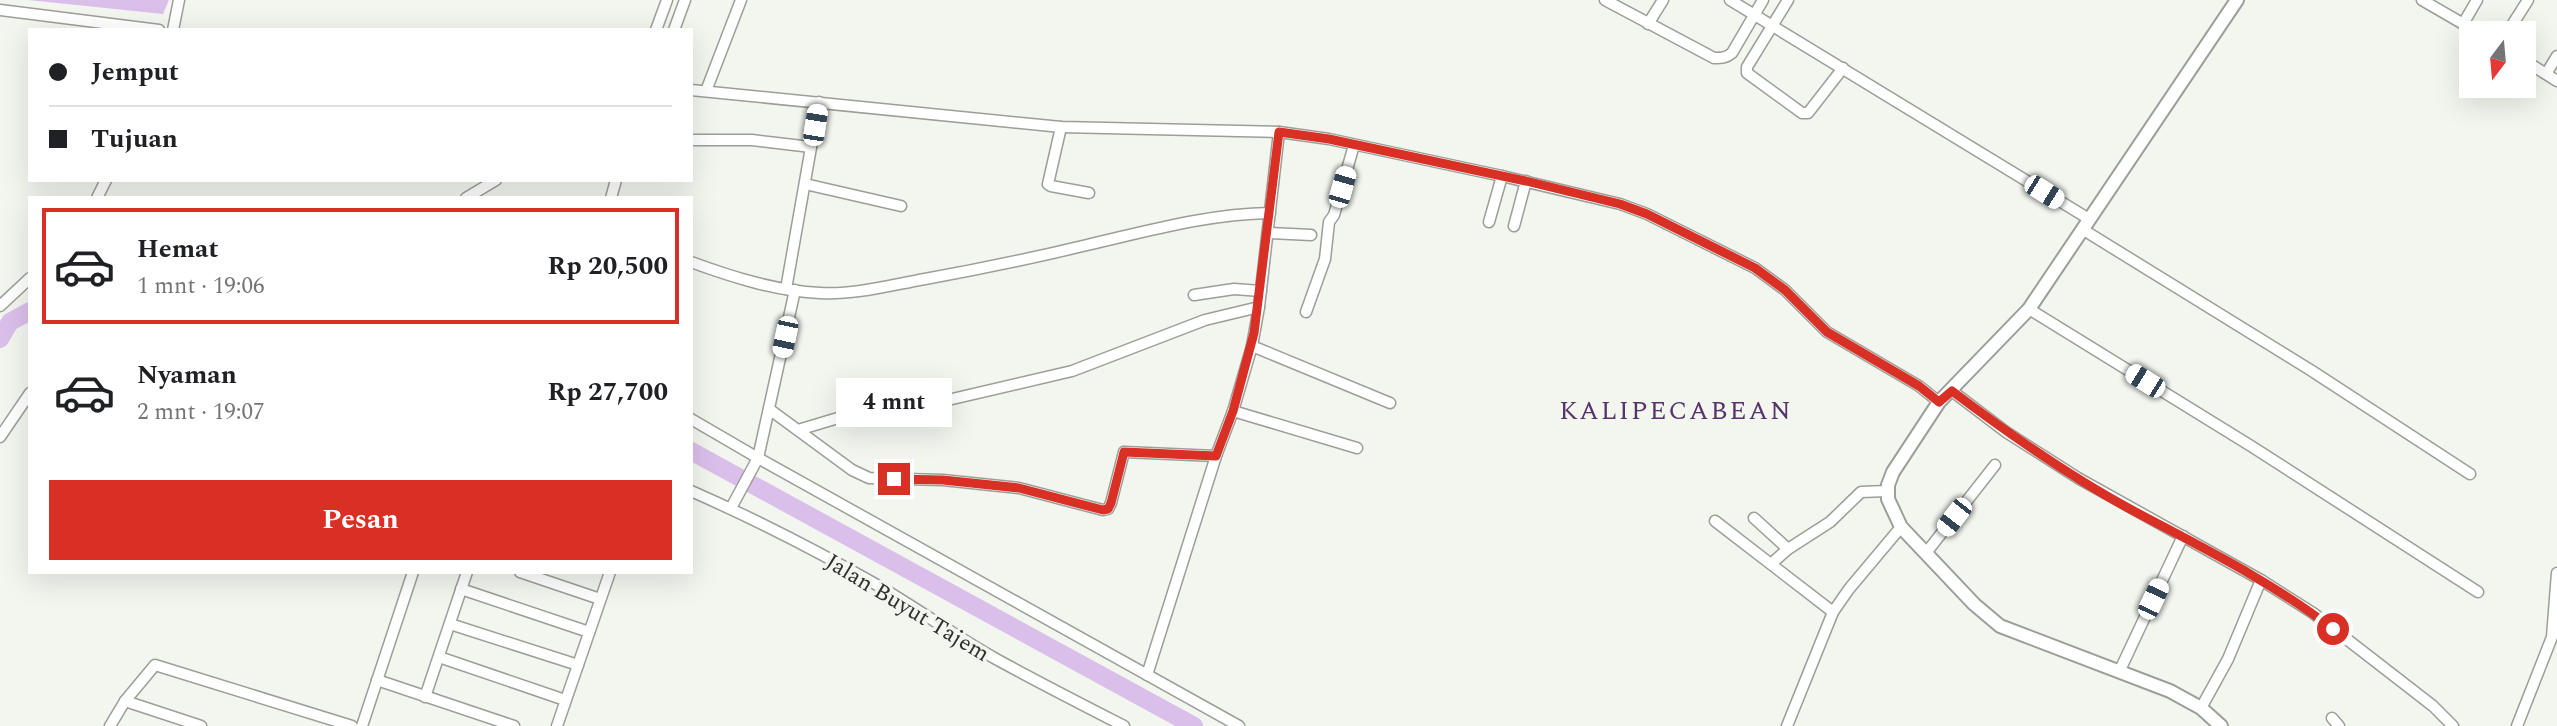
<!DOCTYPE html>
<html lang="id">
<meta charset="utf-8">
<style>
body{margin:0;font-family:Spectral,serif;background:#f2f2f2;color:#202124;height:100vh;display:flex;flex-direction:column;font-size:26px;white-space:nowrap}
*{box-sizing:border-box;margin:0}
p{font-size:23px;color:#757577}
.icon{flex:none;width:38px;height:38px;fill:none;stroke:currentColor;stroke-width:2;stroke-linecap:round;stroke-linejoin:round}
.map{position:relative;flex:1;overflow:hidden}
.sheet{position:absolute;left:28px;top:196px;width:665px;height:378px;display:flex;flex-direction:column;background:#fff;border-radius:0px;box-shadow:0 7px 28px #0002}
.sheet>*{flex:none}
.guide{position:absolute;left:28px;top:28px;width:665px;height:154px;border-radius:0px;box-shadow:0 7px 28px #0002;display:grid;align-content:center;height:154px;padding:0 21px;background:#fff}
.needle{width:46px;rotate:196deg}
.buttons{position:absolute;left:2459px;top:21px;display:grid;gap:14px}
.buttons a{display:grid;place-items:center;width:77px;height:77px;border-radius:0px;background:#fff;box-shadow:0 7px 28px #0002;font-size:35px}
.end{position:absolute;width:32px;height:32px;margin:-16px;border:9px solid #d93025;background:#fff;box-shadow:0 0 0 4px #fff}
.from{border-radius:50%}
.bubble{position:absolute;height:49px;border-radius:0px;background:#fff;box-shadow:0 7px 28px #0002;font-size:23px;font-weight:700;line-height:49px;text-align:center}
.car{position:absolute;width:21px;height:42px;margin:-21px -10px;border-radius:9px;box-shadow:0 0 5px 2px #0007;background:linear-gradient(#fff 24%,#345 0 40%,#fff 0 76%,#345 0 86%,#fff 0)}
.guide b{display:flex;align-items:center;gap:24px;height:66px;font-size:26px}
.guide b+b{border-top:2px solid #e0e0e0}
.guide i{width:18px;height:18px;background:#202124}
ul{padding:12px 0 0;list-style:none}
li{display:flex;align-items:center;gap:21px;height:116px;margin:0 14px 10px;padding:0 7px;border:4px solid transparent;border-radius:0px}
li div{flex:1}
li b{display:block;font-size:26px}
li em{font-style:normal;font-weight:700}
li.on{border-color:#d93025}
li>.icon{width:63px;height:63px;stroke-width:1.5}
.button{display:flex;gap:14px;margin-top:auto;padding:14px 21px}
.button a{flex:1;height:80px;border-radius:0px;background:#d93025;color:#fff;font-size:28px;font-weight:700;line-height:80px;text-align:center}
.map>svg:first-child{display:block}
.water{fill:#dabfeb}
.lines{fill:none;stroke-linecap:round;stroke-linejoin:round}
.river{stroke:#dabfeb;stroke-width:18}
.minor-casing{stroke:#9c9e98;stroke-width:13}
.tertiary-casing{stroke:#9c9e98;stroke-width:16}
.minor{stroke:#fff;stroke-width:10}
.tertiary{stroke:#fff;stroke-width:12}
.route{stroke:#d93025;stroke-width:9}
.labels{text-anchor:middle;stroke-width:7;stroke-linejoin:round;paint-order:stroke}
.street-label{font-size:23px;fill:#30312e;stroke:#f3f6ef}
.quarter-label{font-size:26px;letter-spacing:2px;fill:#56336b;stroke:#f3f6ef}
</style>
<div class="map">
<svg width="2557" height="726" viewBox="0 0 2557 726">
<rect width="100%" height="100%" fill="#f3f6ef"/>
<path class="water" d="M28 0H169L163 14Z"/>
<g class="lines">
<g class="river">
<path d="M0 339 10 322 30 311"/>
<path d="M691 451 1194 726"/>
</g>
<defs>
<g id="minor">
<path d="M1605 0 1714 58C1722 58 1726 58 1732 53L1763 0"/>
<path d="M1730 0 2089 219"/>
<path d="M1788 0 1747 67V73L1802 113H1808L1843 68"/>
<path d="M2422 0 2479 33"/>
<path d="M0 10 159 30"/>
<path d="M1648 24 1663 0"/>
<path d="M2463 24 2477 0"/>
<path d="M173 30 179 0"/>
<path d="M656 30 667 0"/>
<path d="M674 30 685 0"/>
<path d="M2507 33 2528 0"/>
<path d="M2524 60 2557 81"/>
<path d="M2546 74 2557 56"/>
<path d="M691 90 1061 127 1279 132 1329 139 1502 176 1620 204 1647 214 1755 268 1785 290 1827 332 1919 386 1939 402"/>
<path d="M706 91 741 0"/>
<path d="M1061 127 1048 184 1051 186 1089 193"/>
<path d="M691 140H752L811 147"/>
<path d="M805 184 901 206"/>
<path d="M97 198 106 180"/>
<path d="M466 198 496 180"/>
<path d="M611 198 616 180"/>
<path d="M1489 222 1502 176"/>
<path d="M1514 226 1526 181"/>
<path d="M2082 229 2312 371 2470 474"/>
<path d="M1268 233 1311 235"/>
<path d="M691 262C732 277 776 291 820 293 855 295 891 285 925 279 980 269 1033 258 1087 245 1148 231 1207 214 1270 213"/>
<path d="M786 289 819 102"/>
<path d="M795 290 758 458 1239 726"/>
<path d="M1194 295 1234 289 1261 291"/>
<path d="M0 306 30 278"/>
<path d="M2029 309 2251 446 2478 592"/>
<path d="M1306 312 1325 259 1329 222 1334 215 1354 145"/>
<path d="M1252 346 1390 403"/>
<path d="M1952 391 2006 432 2078 478 2261 580 2313 613 2433 706 2453 726"/>
<path d="M769 409 852 470 869 478 943 480 1019 488 1103 510 1108 509 1111 503 1124 452 1216 456"/>
<path d="M1233 411 1357 448"/>
<path d="M691 419 758 458 731 508"/>
<path d="M798 430 858 412 890 417 901 416 935 403 1072 371 1205 320 1259 307"/>
<path d="M0 437 30 393"/>
<path d="M691 491C755 519 817 551 877 585 918 609 955 636 996 659 1038 682 1081 704 1124 726"/>
<path d="M1754 518 1788 549"/>
<path d="M1715 521 1833 612 1849 589 1901 527"/>
<path d="M1926 553 1995 465"/>
<path d="M1772 563 1788 549 1830 522 1861 492 1887 491"/>
<path d="M520 572 600 599"/>
<path d="M461 589 589 632"/>
<path d="M450 624 578 665"/>
<path d="M439 657 565 700"/>
<path d="M2120 670 2183 536"/>
<path d="M1147 675 1216 456 1233 411 1252 346 1259 307 1279 132"/>
<path d="M377 680 514 726"/>
<path d="M425 697 467 572"/>
<path d="M125 701 201 726"/>
<path d="M2201 708 2228 659 2261 580"/>
<path d="M2332 718 2339 726"/>
<path d="M110 726 125 701 155 665 352 726"/>
<path d="M362 726 413 572"/>
<path d="M557 726 610 572"/>
<path d="M1787 726 1833 612"/>
<path d="M2517 726 2552 637 2557 573"/>
</g>
<path id="tertiary" d="M2221 726 2201 708 2170 691 2000 626 1974 604 1901 527 1888 499V485L1893 472 1939 402 2029 309 2237 0"/>
</defs>
<use href="#minor" class="minor-casing"/>
<use href="#tertiary" class="tertiary-casing"/>
<use href="#minor" class="minor"/>
<use href="#tertiary" class="tertiary"/>
</g>
<g class="lines">
<path class="route" d="M894 479 943 480 1019 488 1103 510 1108 509 1111 503 1124 452 1216 456 1233 411 1254 333 1279 132 1329 139 1526 181 1620 204 1647 214 1755 268 1785 290 1827 332 1919 386 1939 402 1952 391C2009 434 2067 475 2130 509 2199 546 2271 581 2333 629"/>
</g>
<g class="labels">
<g class="street-label">
<text transform="translate(908 607) rotate(31)" y="8">Jalan Buyut Tajem</text>
</g>
<g class="quarter-label">
<text x="1676" y="419">KALIPECABEAN</text>
</g>
</g>
</svg>
<div class="buttons">
<a><svg class="needle" viewBox="-14 -14 28 28"><path d="M0-13l5 13h-10z" fill="#e53935"/><path d="M0 13l5-13h-10z" fill="#757577"/></svg></a>
</div>
<i class="end from" style="left:2333px;top:629px"></i>
<i class="end" style="left:894px;top:479px"></i>
<div class="bubble" style="left:836px;top:378px;width:116px">4 mnt</div>
<i class="car" style="left:815px;top:125px;rotate:9deg"></i>
<i class="car" style="left:1342px;top:187px;rotate:16deg"></i>
<i class="car" style="left:2044px;top:192px;rotate:122deg"></i>
<i class="car" style="left:785px;top:337px;rotate:192deg"></i>
<i class="car" style="left:2145px;top:381px;rotate:302deg"></i>
<i class="car" style="left:1954px;top:517px;rotate:218deg"></i>
<i class="car" style="left:2153px;top:599px;rotate:25deg"></i>
<div class="guide">
<b><i class="from"></i>Jemput</b>
<b><i></i>Tujuan</b>
</div>
<section class="sheet">
<ul>
<li class="on"><svg class="icon" aria-label="car" viewBox="0 0 24 24"><path d="M5 17H2v-5l4-1 3-4h7l3 4 3 1v5h-3M9 17h6M6 11h13"/><circle cx="7" cy="17" r="2"/><circle cx="17" cy="17" r="2"/></svg><div><b>Hemat</b><p>1 mnt · 19:06</p></div><em>Rp 20,500</em></li>
<li><svg class="icon" aria-label="car" viewBox="0 0 24 24"><path d="M5 17H2v-5l4-1 3-4h7l3 4 3 1v5h-3M9 17h6M6 11h13"/><circle cx="7" cy="17" r="2"/><circle cx="17" cy="17" r="2"/></svg><div><b>Nyaman</b><p>2 mnt · 19:07</p></div><em>Rp 27,700</em></li>
</ul>
<div class="button"><a>Pesan</a></div>
</section>
</div>
